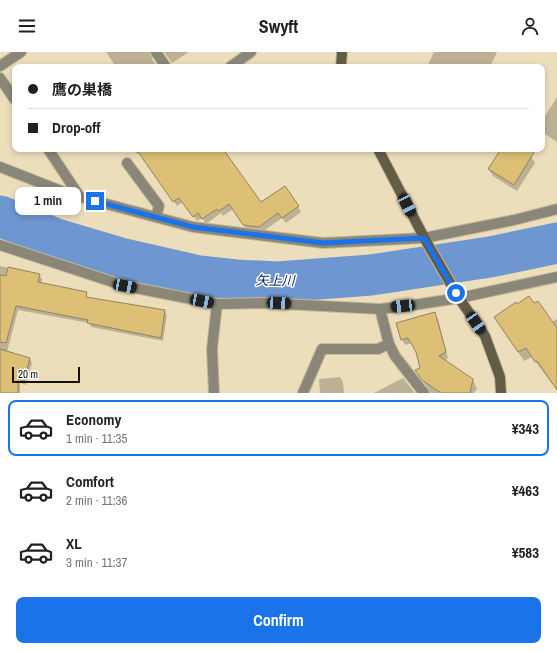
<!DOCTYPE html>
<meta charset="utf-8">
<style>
body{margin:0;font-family:"Archivo Narrow","Noto Sans JP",sans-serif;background:#f2f2f2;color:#202124;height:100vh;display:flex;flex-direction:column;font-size:15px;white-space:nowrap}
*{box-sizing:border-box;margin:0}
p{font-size:13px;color:#757577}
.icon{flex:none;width:22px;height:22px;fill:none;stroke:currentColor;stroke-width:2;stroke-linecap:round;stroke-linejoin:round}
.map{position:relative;height:341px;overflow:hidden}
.details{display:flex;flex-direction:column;background:#fff;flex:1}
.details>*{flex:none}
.top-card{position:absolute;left:12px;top:12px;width:533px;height:88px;border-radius:8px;box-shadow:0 2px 6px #0003;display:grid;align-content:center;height:88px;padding:0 16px;background:#fff}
.scale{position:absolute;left:12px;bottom:10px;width:68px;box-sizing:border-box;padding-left:4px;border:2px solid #171206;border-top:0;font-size:11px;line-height:14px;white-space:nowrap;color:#171206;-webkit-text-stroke:3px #fff;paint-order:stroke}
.end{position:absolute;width:18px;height:18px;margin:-9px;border:5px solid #1a73e8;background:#fff;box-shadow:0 0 0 2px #fff}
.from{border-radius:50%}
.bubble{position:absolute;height:28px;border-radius:8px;background:#fff;box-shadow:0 2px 6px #0003;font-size:13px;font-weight:800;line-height:28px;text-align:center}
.car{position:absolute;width:12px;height:24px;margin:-12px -6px;border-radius:5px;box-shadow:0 0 3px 1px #0007;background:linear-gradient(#222 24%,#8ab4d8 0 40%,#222 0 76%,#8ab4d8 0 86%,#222 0)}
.top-card b{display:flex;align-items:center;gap:14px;height:38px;font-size:15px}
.top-card b+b{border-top:1px solid #e0e0e0}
.top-card i{width:10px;height:10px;background:#202124}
ul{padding:7px 0 0;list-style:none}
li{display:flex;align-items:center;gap:12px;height:56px;margin:0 8px 6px;padding:0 8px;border:2px solid transparent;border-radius:8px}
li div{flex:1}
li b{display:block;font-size:15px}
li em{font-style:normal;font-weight:800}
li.active{border-color:#1a73e8}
li>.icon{width:36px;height:36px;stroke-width:1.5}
.primary-button{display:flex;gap:8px;margin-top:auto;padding:8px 16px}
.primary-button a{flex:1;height:46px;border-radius:8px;background:#1a73e8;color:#fff;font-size:16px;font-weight:800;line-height:46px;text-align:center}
header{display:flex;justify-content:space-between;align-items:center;height:52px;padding:0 16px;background:#fff;font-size:18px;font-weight:800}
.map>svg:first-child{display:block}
.shadow{fill:#0003}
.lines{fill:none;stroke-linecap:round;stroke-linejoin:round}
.river{stroke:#6e96d1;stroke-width:41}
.building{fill:#ddc076;stroke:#908362}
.minor-casing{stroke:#c6b99a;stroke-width:12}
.secondary-casing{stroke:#c6b99a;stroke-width:12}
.minor{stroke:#8a8778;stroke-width:10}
.secondary{stroke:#635d48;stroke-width:10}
.route{stroke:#1a73e8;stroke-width:5}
.labels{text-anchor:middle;stroke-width:3;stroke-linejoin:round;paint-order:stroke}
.water-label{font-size:13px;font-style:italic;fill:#04295e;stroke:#fff}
</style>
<header><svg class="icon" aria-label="menu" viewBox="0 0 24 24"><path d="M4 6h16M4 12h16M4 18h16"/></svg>Swyft<svg class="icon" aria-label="person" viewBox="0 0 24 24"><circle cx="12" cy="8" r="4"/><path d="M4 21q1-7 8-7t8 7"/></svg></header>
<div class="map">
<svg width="557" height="341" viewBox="0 0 557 341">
<rect width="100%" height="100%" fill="#ecdebb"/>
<g class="shadow">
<path d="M106 0H155L152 7 157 15H116Z"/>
<path d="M164 0H189L172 11Z"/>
<path d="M434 0H497L490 15H427Z"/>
<path d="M557 45V90L545 82 542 77V69Z"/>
<path d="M133 97H222L261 152 298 155 301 160 286 171 282 166 262 180 247 178 233 157 223 164 221 161 206 172 202 166 197 169 183 150 177 154 139 101 137 102Z"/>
<path d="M502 97H519L531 104 535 111 517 139 493 124 489 117Z"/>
<path d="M0 214 39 223 42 227 41 232 86 241 88 247 164 259 167 263 163 289 91 275 89 271 18 258 7 300 30 307 32 311 26 333 20 331V341H0Z"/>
<path d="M517 253 552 270 557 267V338L532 305 524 309 501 275Z"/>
<path d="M434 262 438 267 448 306 444 309 473 328 476 335 478 337H477L474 341H431L416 319 421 316 417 299 412 291 405 293 402 287Z"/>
<path d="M340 325 343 330 344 341H317H320L319 327Z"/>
<path d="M403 326 415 341H374Z"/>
</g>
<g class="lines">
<path class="river" d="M0 164 56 187 120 206 199 224 236 228 278 230 371 223 490 205 557 191"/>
</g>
<g class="building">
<path d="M136 97H223L261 150 285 134 299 154 282 166 278 161 259 175 243 173 229 152 219 159 217 157 202 167 198 161 193 165 179 146 173 150Z"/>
<path d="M501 97H536L514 133 488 117Z"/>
<path d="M8 215 40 222 38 230 87 240 86 245 165 258 161 286 87 271 88 268 16 254 6 291 0 290V223L6 224Z"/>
<path d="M529 244 534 251 538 249 557 276V338L537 309 535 310 526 296 518 300 494 265 516 250 517 252Z"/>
<path d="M435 260 446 300 439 304 473 327 470 341H441L422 328 415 318 420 316 416 300 408 286 401 288 396 271Z"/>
<path d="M0 297 30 306 24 329 18 327V341H0Z"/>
</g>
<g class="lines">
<defs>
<g id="minor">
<path d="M156 0 166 15"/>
<path d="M0 14 21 0"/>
<path d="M230 15 251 0"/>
<path d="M0 26 15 48"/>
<path d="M48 97 80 145"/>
<path d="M127 111 159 154 156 165"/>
<path d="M0 115 69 142 193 175 323 191 424 186 514 168 557 157"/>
<path d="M0 193 125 234 217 252 264 251 380 257 414 253 459 246 557 225"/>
<path d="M380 257 389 292 395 304 424 341"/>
<path d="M214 341 212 297 217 252"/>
<path d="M303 341 322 297H378L389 292"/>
</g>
<g id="secondary">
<path d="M341 15 342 0"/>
<path d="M378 97 427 191 459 246 485 284 500 325 501 341"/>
</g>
</defs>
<use href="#minor" class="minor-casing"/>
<use href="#secondary" class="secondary-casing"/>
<use href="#minor" class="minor"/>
<use href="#secondary" class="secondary"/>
</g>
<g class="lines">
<path class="route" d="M95 149 193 175 323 191 424 186 456 241"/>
</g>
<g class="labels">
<g class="water-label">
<text transform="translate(275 228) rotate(1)" y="5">矢上川</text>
</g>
</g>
</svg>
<div class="scale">20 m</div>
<i class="end from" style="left:456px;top:241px"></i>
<i class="end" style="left:95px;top:149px"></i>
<div class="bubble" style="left:15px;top:135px;width:66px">1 min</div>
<i class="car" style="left:407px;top:153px;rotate:153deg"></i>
<i class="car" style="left:125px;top:234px;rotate:101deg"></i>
<i class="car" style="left:202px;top:249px;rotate:101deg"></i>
<i class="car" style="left:279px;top:251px;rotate:93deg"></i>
<i class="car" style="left:403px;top:254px;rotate:264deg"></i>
<i class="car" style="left:476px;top:271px;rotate:146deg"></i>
<div class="top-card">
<b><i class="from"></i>鷹の巣橋</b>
<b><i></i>Drop-off</b>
</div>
</div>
<section class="details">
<ul>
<li class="active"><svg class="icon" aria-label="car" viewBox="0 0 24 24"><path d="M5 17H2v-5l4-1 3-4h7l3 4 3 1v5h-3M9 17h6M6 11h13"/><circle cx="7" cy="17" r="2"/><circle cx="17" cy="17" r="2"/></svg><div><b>Economy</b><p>1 min · 11:35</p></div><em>¥343</em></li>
<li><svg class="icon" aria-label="car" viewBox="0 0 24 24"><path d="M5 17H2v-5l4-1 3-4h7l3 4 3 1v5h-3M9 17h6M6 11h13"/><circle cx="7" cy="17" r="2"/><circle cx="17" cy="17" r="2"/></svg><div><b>Comfort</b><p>2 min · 11:36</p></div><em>¥463</em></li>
<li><svg class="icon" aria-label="car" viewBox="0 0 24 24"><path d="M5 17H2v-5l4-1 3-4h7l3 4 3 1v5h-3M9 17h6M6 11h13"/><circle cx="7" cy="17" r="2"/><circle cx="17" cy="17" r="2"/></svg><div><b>XL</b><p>3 min · 11:37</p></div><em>¥583</em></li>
</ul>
<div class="primary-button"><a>Confirm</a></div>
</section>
